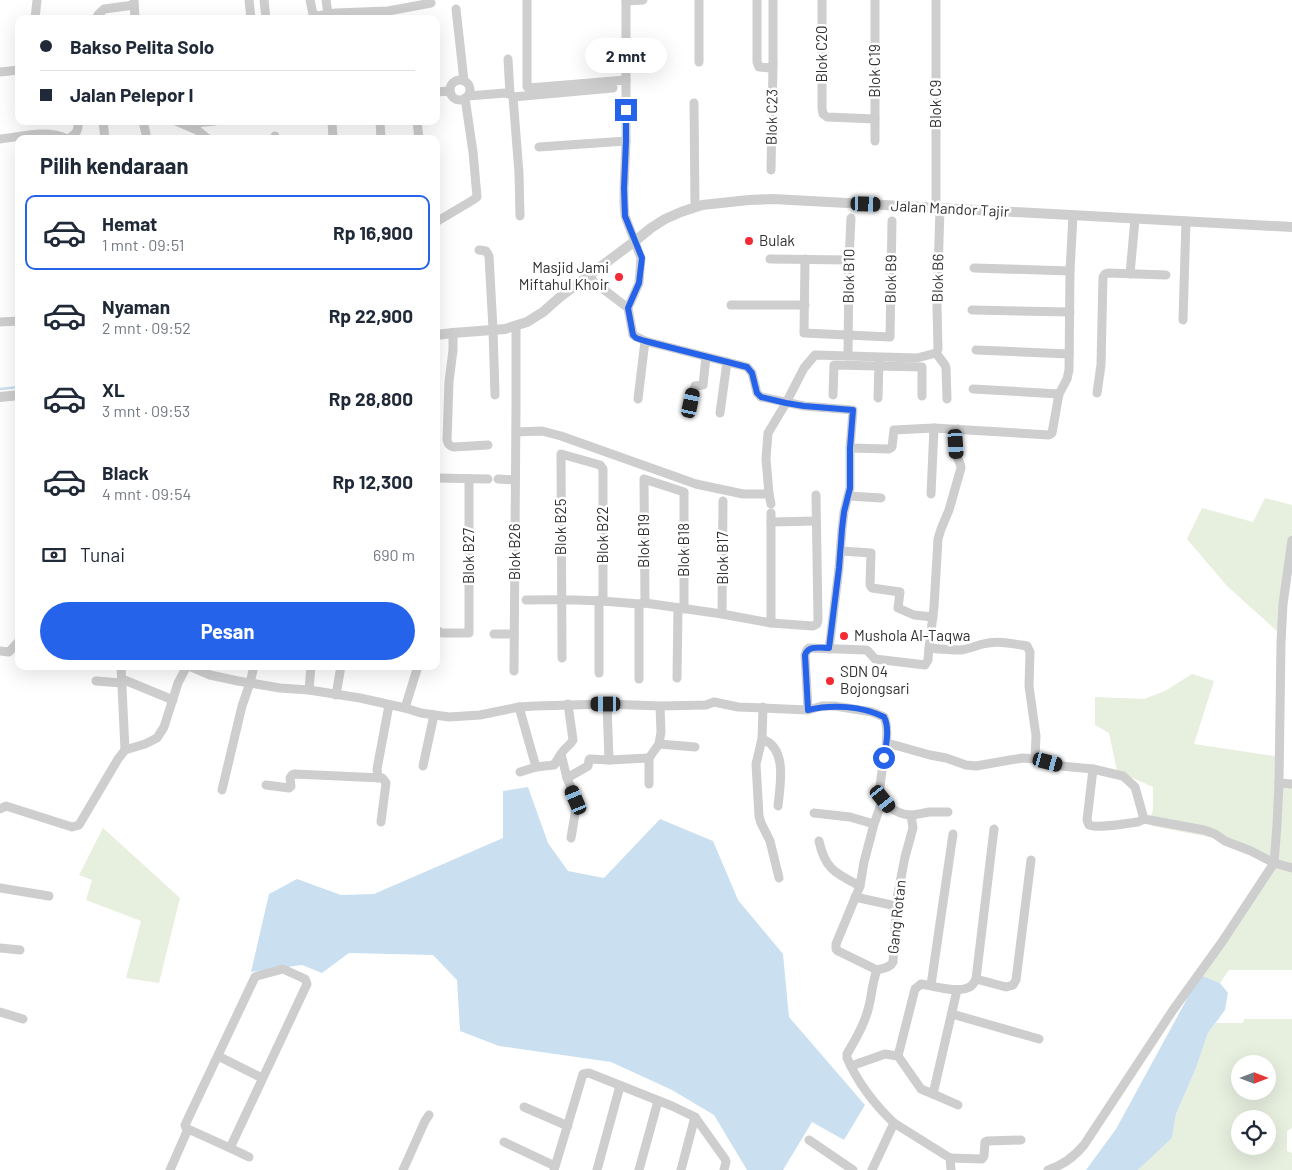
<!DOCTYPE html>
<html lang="id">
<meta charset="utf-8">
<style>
body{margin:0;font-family:Barlow,sans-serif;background:#f6f6f7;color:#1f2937;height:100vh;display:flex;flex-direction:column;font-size:19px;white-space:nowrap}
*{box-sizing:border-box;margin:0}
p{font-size:16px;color:#747a83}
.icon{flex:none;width:28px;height:28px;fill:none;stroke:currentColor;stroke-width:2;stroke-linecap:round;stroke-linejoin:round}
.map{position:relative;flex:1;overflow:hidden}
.side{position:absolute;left:15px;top:135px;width:425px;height:535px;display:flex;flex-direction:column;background:#fff;border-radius:10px;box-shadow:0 5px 20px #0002}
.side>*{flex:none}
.banner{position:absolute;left:15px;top:15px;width:425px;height:110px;border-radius:10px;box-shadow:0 5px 20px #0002;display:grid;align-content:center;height:110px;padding:0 25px;background:#fff}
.needle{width:32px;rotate:90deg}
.fabs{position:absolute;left:1231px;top:1055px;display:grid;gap:10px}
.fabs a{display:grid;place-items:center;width:45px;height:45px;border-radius:50%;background:#fff;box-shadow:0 5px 20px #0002;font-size:25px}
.end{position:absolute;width:22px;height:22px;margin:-11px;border:6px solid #2563eb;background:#fff;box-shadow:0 0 0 2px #fff}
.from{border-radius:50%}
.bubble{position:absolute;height:35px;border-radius:18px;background:#fff;box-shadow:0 5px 20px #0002;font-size:16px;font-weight:700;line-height:35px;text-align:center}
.car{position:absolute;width:15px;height:30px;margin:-15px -8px;border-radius:6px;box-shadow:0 0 4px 1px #0007;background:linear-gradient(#222 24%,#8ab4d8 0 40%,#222 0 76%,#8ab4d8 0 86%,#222 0)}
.banner b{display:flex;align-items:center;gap:18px;height:48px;font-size:19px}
.banner b+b{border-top:1px solid #e0e1e3}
.banner i{width:12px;height:12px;background:#1f2937}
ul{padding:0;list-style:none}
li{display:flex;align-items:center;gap:15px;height:75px;margin:0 10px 8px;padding:0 15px;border:2px solid transparent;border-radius:10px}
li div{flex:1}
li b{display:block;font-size:19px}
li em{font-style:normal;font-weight:700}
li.current{border-color:#2563eb}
li>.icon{width:45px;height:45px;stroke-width:1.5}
h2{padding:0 25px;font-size:22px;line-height:60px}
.pay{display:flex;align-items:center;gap:12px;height:55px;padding:0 25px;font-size:19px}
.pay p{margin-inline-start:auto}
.cta{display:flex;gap:10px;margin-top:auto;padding:10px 25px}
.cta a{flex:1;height:58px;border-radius:30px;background:#2563eb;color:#fff;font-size:20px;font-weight:700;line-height:58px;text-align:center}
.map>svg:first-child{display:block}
.green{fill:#e7efdf;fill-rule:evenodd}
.water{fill:#cae0f0}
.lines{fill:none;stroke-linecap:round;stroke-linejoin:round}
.stream{stroke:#cae0f0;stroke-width:2.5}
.minor{stroke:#cecece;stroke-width:9}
.tertiary{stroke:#cecece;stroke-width:10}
.route{stroke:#2563eb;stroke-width:6}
.poi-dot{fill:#f32933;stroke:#fff;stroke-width:2}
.labels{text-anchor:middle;stroke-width:5;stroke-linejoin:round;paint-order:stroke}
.street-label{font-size:15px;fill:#313131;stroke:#fff}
.poi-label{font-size:15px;fill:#313131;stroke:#fff;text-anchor:start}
</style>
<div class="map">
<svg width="1292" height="1170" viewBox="0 0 1292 1170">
<rect width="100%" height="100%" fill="#fff"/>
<g class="green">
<path d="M1265 498 1292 505V532L1277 631 1227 586 1187 539 1202 508 1253 522Z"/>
<path d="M1192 674 1214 681 1194 744 1281 757 1280 786 1292 787V970H1229L1220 983 1200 975 1272 862 1225 840 1152 826 1153 816H1151L1153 810V787L1117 771 1109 733 1095 725V697L1144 699 1165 691Z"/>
<path d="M103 828 180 898 159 983 126 978 141 921 86 900 92 880 79 875Z"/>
<path d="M1244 1019H1292V1128L1287 1131V1151L1292 1153V1170H1138L1172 1138 1176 1114 1196 1068 1208 1033 1216 1023H1243ZM1240 1064H1268V1091H1240ZM1240 1119H1268V1146H1240Z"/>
</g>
<g class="water">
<path d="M528 787 548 843 568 871 604 878 660 819 713 841 738 900 783 954 789 1017 865 1105 844 1140 812 1122 783 1170H747L714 1115 672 1090 611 1062 499 1046 460 1031 457 980 433 955 349 953 322 973 302 965 251 972 269 894 297 879 341 895 374 894 503 838V791Z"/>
<path d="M1200 975 1220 983 1228 993 1225 1010 1208 1033 1196 1068 1176 1114 1172 1138 1138 1170H1086L1116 1129Z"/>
</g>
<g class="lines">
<path class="stream" d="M0 389 19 387"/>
<g class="minor">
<path d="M134 0 135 19"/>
<path d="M249 0 251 19"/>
<path d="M264 0 266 19"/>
<path d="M310 0 313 14 317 16 336 13 388 11 431 3"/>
<path d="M326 0 328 14"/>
<path d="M527 0V87L529 88 626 80"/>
<path d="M626 0V141L624 189V203L625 216 641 258 639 283 628 308 633 335 645 341 747 367 752 373 757 393 761 397 804 406 853 410 850 448V488L844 512 842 529 839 568 829 649"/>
<path d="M757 0V62L759 67 771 68 773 64"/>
<path d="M822 0V108L823 114 827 117 875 119"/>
<path d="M626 1 643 0"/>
<path d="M456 9 464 81"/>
<path d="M35 19 37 0"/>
<path d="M96 19 98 15 104 9 134 5"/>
<path d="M508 59 510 94"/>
<path d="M699 62V0"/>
<path d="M0 72 19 70"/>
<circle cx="460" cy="90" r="10"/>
<path d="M436 92 450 91"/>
<path d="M468 96 505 93 510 94 513 97 519 173 520 216"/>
<path d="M513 97 613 88"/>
<path d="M694 103 695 207"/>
<path d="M103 121 105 139"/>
<path d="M143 121 147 139"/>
<path d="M176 121 197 130 208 139"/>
<path d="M332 121 333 139"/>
<path d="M380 121 381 139"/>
<path d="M417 121 419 139"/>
<path d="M185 124 215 121"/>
<path d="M275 136 276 139"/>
<path d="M0 139C21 137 47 129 67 139"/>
<path d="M68 139C76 134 79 131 78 121"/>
<path d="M875 141V0"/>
<path d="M539 147 626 141"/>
<path d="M771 170 773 64V0"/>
<path d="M936 208V0"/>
<path d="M436 222 473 200 477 197 473 152 465 98"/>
<path d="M479 250 486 251 489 256 493 329 495 395"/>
<path d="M770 259 849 260"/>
<path d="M805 259 804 333 890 337 892 221"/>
<path d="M974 268 1070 271"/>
<path d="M1130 274 1135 219"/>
<path d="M589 275 594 282 628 308"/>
<path d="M731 305H805"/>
<path d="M972 310 1070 312"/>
<path d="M1183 320 1186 221"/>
<path d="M0 322 19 321"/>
<path d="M453 333V350L449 382 447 440C448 444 449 446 454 447L488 445"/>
<path d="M976 350 1069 354"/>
<path d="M936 353 945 365 946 368 947 399"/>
<path d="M848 356 849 260 851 218"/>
<path d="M973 389 1059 394"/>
<path d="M1097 393 1101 365 1103 277 1105 274 1108 273 1166 275"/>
<path d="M833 395 834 365 922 367V396"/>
<path d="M878 398 879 361"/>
<path d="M638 399 645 341"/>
<path d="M691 403 695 386 703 385 706 357"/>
<path d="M720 413 727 362"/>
<path d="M516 432 542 431 561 436 696 484 743 494H769L771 504"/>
<path d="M850 448 889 449 892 447 894 430 934 428"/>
<path d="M436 478 488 479"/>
<path d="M498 479 515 480"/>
<path d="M769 494 766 459 768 433 786 403 804 368 815 355 917 358 936 353 938 349 937 307 940 208"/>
<path d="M931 494 934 428 1049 435 1052 433 1059 394 1067 379 1069 370 1070 271 1073 215"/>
<path d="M848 496 881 498"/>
<path d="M771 513V522L816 521"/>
<path d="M841 551 871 553 870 585 872 588 900 592 898 608 914 615 933 617"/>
<path d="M526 600C564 599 601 600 639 604L645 603 722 614 771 623 813 626 817 624 818 620 816 495"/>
<path d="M599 600V673"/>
<path d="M645 603 644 479 684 492V609"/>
<path d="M722 614 723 501"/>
<path d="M771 623V522"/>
<path d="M436 630 442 633H469V479"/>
<path d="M494 634H514"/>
<path d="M929 648 934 607 938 539 941 529 949 510 961 468C961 463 958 461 957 456 955 447 957 438 958 429"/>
<path d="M0 651 9 652 19 641"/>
<path d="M562 658 561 454 600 465 603 469V600"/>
<path d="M121 666 125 750"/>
<path d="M189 666 210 675 238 681 280 688 309 690 360 698 405 708 421 713 449 717 480 715 519 707 535 706 607 704 660 706 706 705 714 702 738 707 808 710 822 706H835L872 712 884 717C891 732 883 761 881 778 881 782 879 788 880 793 883 806 898 814 910 815 916 815 923 813 929 812 935 812 942 812 948 812"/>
<path d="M514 671 516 408V326"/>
<path d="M677 678 678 608"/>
<path d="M122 679 173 700"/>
<path d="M639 679V604"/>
<path d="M96 681 122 683"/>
<path d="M309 690 311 666"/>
<path d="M336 695 341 666"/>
<path d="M607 704 609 760"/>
<path d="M519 707 536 767 554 765 561 754 567 778 577 802 571 838"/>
<path d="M763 707 762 739C788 748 780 785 778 806"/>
<path d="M405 708 418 666"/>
<path d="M808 710 805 655 807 650 809 648 866 650 868 651 875 659 925 665 928 660 929 648C939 649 950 650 961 650 969 649 975 646 983 644 997 640 1014 644 1027 646L1030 652 1029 686 1036 736 1035 759"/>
<path d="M762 739 756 764 759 816 761 823 770 841 779 878"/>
<path d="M887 743 930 755 946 758 966 765 976 766 1010 760 1023 758 1035 759 1061 766 1093 769 1114 774 1123 776 1135 787 1144 819 1204 830 1215 834 1225 841 1251 851 1274 863 1292 868"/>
<path d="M659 744 695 747"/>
<path d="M561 754C564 748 570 746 573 740L568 704"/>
<path d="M423 766 434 715"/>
<path d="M1093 769 1087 820 1089 825C1098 829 1127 823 1138 822L1144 819"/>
<path d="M520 772 536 767"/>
<path d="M378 778 377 769 389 705"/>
<path d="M567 778 588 766 589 760 590 759 609 760 649 758"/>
<path d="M1279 783 1292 784"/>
<path d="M649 784V758L659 744 661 732 660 706"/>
<path d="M266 785 289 788 291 786 290 778 292 775 294 774 382 778 384 780 386 783 381 822"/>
<path d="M222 790 242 706 250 683 254 666"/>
<path d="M0 809 6 806 72 827 79 825 118 759 125 750 145 744 157 738 164 727 178 683 187 666"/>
<path d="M814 813 850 817 874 824"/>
<path d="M911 815 913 828 905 857 897 898 893 962C890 968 883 968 877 970 871 985 872 1001 866 1016 862 1029 854 1042 847 1054V1058C858 1083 874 1104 894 1123L950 1158 951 1170"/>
<path d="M819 841C825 870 837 874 860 886"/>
<path d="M0 888 49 896"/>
<path d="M855 897 896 906"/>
<path d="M0 948 20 950"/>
<path d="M877 970 838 951 836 949V944L860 886 864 862 874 824 883 799"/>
<path d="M976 979 1006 987 1013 985 1016 980 1031 860"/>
<path d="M931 985 953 834"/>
<path d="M0 1012 23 1019"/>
<path d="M952 1014 1039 1039"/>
<path d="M218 1056 262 1078"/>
<path d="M898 1056 921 1089 933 1094 958 1105"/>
<path d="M851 1066 885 1054 898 1056 915 989 921 984C934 986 956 993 967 988 972 987 974 983 976 979L994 829"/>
<path d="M933 1094 957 990"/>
<path d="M524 1107 568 1126"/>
<path d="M809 1140 853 1170"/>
<path d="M504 1142 555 1166"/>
<path d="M230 1148 249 1157"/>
<path d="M950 1158 982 1159 984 1156 985 1142 987 1141 1021 1140"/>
<path d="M170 1170 188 1129 186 1128 185 1125 255 977 257 976 283 969 305 979 307 984 230 1148 188 1129"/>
<path d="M403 1170 425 1121 429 1115"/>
<path d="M554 1170 583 1074 589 1073 672 1106 695 1117 725 1159 726 1162 724 1170"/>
<path d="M597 1170 620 1086"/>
<path d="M639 1170 658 1101"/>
<path d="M681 1170 695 1117"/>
<path d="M872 1170 894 1123"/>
<path d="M1048 1170C1064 1165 1074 1157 1084 1145L1173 1010 1222 942 1274 863 1277 825 1279 783 1281 642 1283 604 1292 540"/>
</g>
<g class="tertiary">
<path d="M436 335 453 333 505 329 527 322 543 312 560 297 635 241 651 228 665 219 681 212 702 205 749 200 773 199 1292 227"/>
<path d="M0 397 19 395"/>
</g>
</g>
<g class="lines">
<path class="route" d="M626 110V141L624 188 625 216 642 258 639 283 628 308 633 335 636 338 645 341 747 367 752 373 757 393 761 397 786 403 804 406 853 410 850 448V488L844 512 842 529 839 568 829 648C820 648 808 645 805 655L808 710C832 704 862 706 884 717 890 728 886 746 884 758"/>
</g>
<g class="poi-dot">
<circle cx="749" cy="241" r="5"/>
<circle cx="619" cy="277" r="5"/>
<circle cx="844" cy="636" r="5"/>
<circle cx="830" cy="681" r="5"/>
</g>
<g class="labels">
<g class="street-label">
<text transform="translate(822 54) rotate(-90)" y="5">Blok C20</text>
<text transform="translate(875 71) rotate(-90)" y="5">Blok C19</text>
<text transform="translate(936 104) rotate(-90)" y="5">Blok C9</text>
<text transform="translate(772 117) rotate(-89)" y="5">Blok C23</text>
<text transform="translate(950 209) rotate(3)" y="5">Jalan Mandor Tajir</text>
<text transform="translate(849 276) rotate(-89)" y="5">Blok B10</text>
<text transform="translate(938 278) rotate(-89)" y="5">Blok B6</text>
<text transform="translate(891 279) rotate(-89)" y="5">Blok B9</text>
<text transform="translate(561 527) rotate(-90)" y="5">Blok B25</text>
<text transform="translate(603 535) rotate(-90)" y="5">Blok B22</text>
<text transform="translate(644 541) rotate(-90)" y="5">Blok B19</text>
<text transform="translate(684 550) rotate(-90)" y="5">Blok B18</text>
<text transform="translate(515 552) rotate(-90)" y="5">Blok B26</text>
<text transform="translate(469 556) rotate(-90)" y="5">Blok B27</text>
<text transform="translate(723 558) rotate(-90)" y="5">Blok B17</text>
<text transform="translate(897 917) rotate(-84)" y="5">Gang Rotan</text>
</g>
<g class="poi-label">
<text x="759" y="246">Bulak</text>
<text x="609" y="273" text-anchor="end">Masjid Jami<tspan x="609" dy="17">Miftahul Khoir</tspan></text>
<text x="854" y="641">Mushola Al-Taqwa</text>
<text x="840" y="677">SDN 04<tspan x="840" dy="17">Bojongsari</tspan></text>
</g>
</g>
</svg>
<div class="fabs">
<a><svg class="needle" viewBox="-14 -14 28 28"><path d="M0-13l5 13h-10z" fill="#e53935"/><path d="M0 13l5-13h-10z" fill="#747a83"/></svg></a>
<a><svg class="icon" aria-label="locate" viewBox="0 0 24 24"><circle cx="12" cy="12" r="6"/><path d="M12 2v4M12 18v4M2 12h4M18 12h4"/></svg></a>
</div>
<i class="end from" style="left:884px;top:758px"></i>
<i class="end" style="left:626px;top:110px"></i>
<div class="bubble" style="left:585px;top:38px;width:82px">2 mnt</div>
<i class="car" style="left:866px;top:204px;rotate:92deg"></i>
<i class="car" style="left:691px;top:403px;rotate:12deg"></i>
<i class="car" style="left:956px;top:444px;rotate:176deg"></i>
<i class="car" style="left:606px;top:704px;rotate:270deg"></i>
<i class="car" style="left:1048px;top:762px;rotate:105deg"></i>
<i class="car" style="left:883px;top:799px;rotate:141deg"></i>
<i class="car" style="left:576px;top:800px;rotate:337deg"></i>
<div class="banner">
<b><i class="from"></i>Bakso Pelita Solo</b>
<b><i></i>Jalan Pelepor I</b>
</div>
<section class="side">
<h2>Pilih kendaraan</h2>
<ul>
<li class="current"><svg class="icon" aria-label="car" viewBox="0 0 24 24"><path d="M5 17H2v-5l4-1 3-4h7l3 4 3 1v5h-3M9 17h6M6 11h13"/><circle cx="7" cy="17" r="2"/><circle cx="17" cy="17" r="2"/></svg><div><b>Hemat</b><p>1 mnt · 09:51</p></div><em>Rp 16,900</em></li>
<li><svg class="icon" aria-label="car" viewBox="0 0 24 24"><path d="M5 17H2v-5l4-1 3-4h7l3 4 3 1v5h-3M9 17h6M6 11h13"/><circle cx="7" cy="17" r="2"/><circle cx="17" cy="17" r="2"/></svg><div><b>Nyaman</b><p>2 mnt · 09:52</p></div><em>Rp 22,900</em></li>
<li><svg class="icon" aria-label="car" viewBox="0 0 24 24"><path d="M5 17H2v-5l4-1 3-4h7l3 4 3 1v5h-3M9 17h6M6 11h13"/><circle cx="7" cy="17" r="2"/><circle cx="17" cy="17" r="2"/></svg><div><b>XL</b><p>3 mnt · 09:53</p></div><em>Rp 28,800</em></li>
<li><svg class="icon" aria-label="car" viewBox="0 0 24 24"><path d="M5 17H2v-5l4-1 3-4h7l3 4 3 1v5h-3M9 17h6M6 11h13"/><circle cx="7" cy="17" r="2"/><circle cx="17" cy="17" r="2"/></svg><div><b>Black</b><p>4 mnt · 09:54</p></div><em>Rp 12,300</em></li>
</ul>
<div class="pay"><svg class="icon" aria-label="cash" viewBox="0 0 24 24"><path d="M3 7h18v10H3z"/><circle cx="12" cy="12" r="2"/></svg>Tunai<p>690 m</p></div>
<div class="cta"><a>Pesan</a></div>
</section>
</div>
